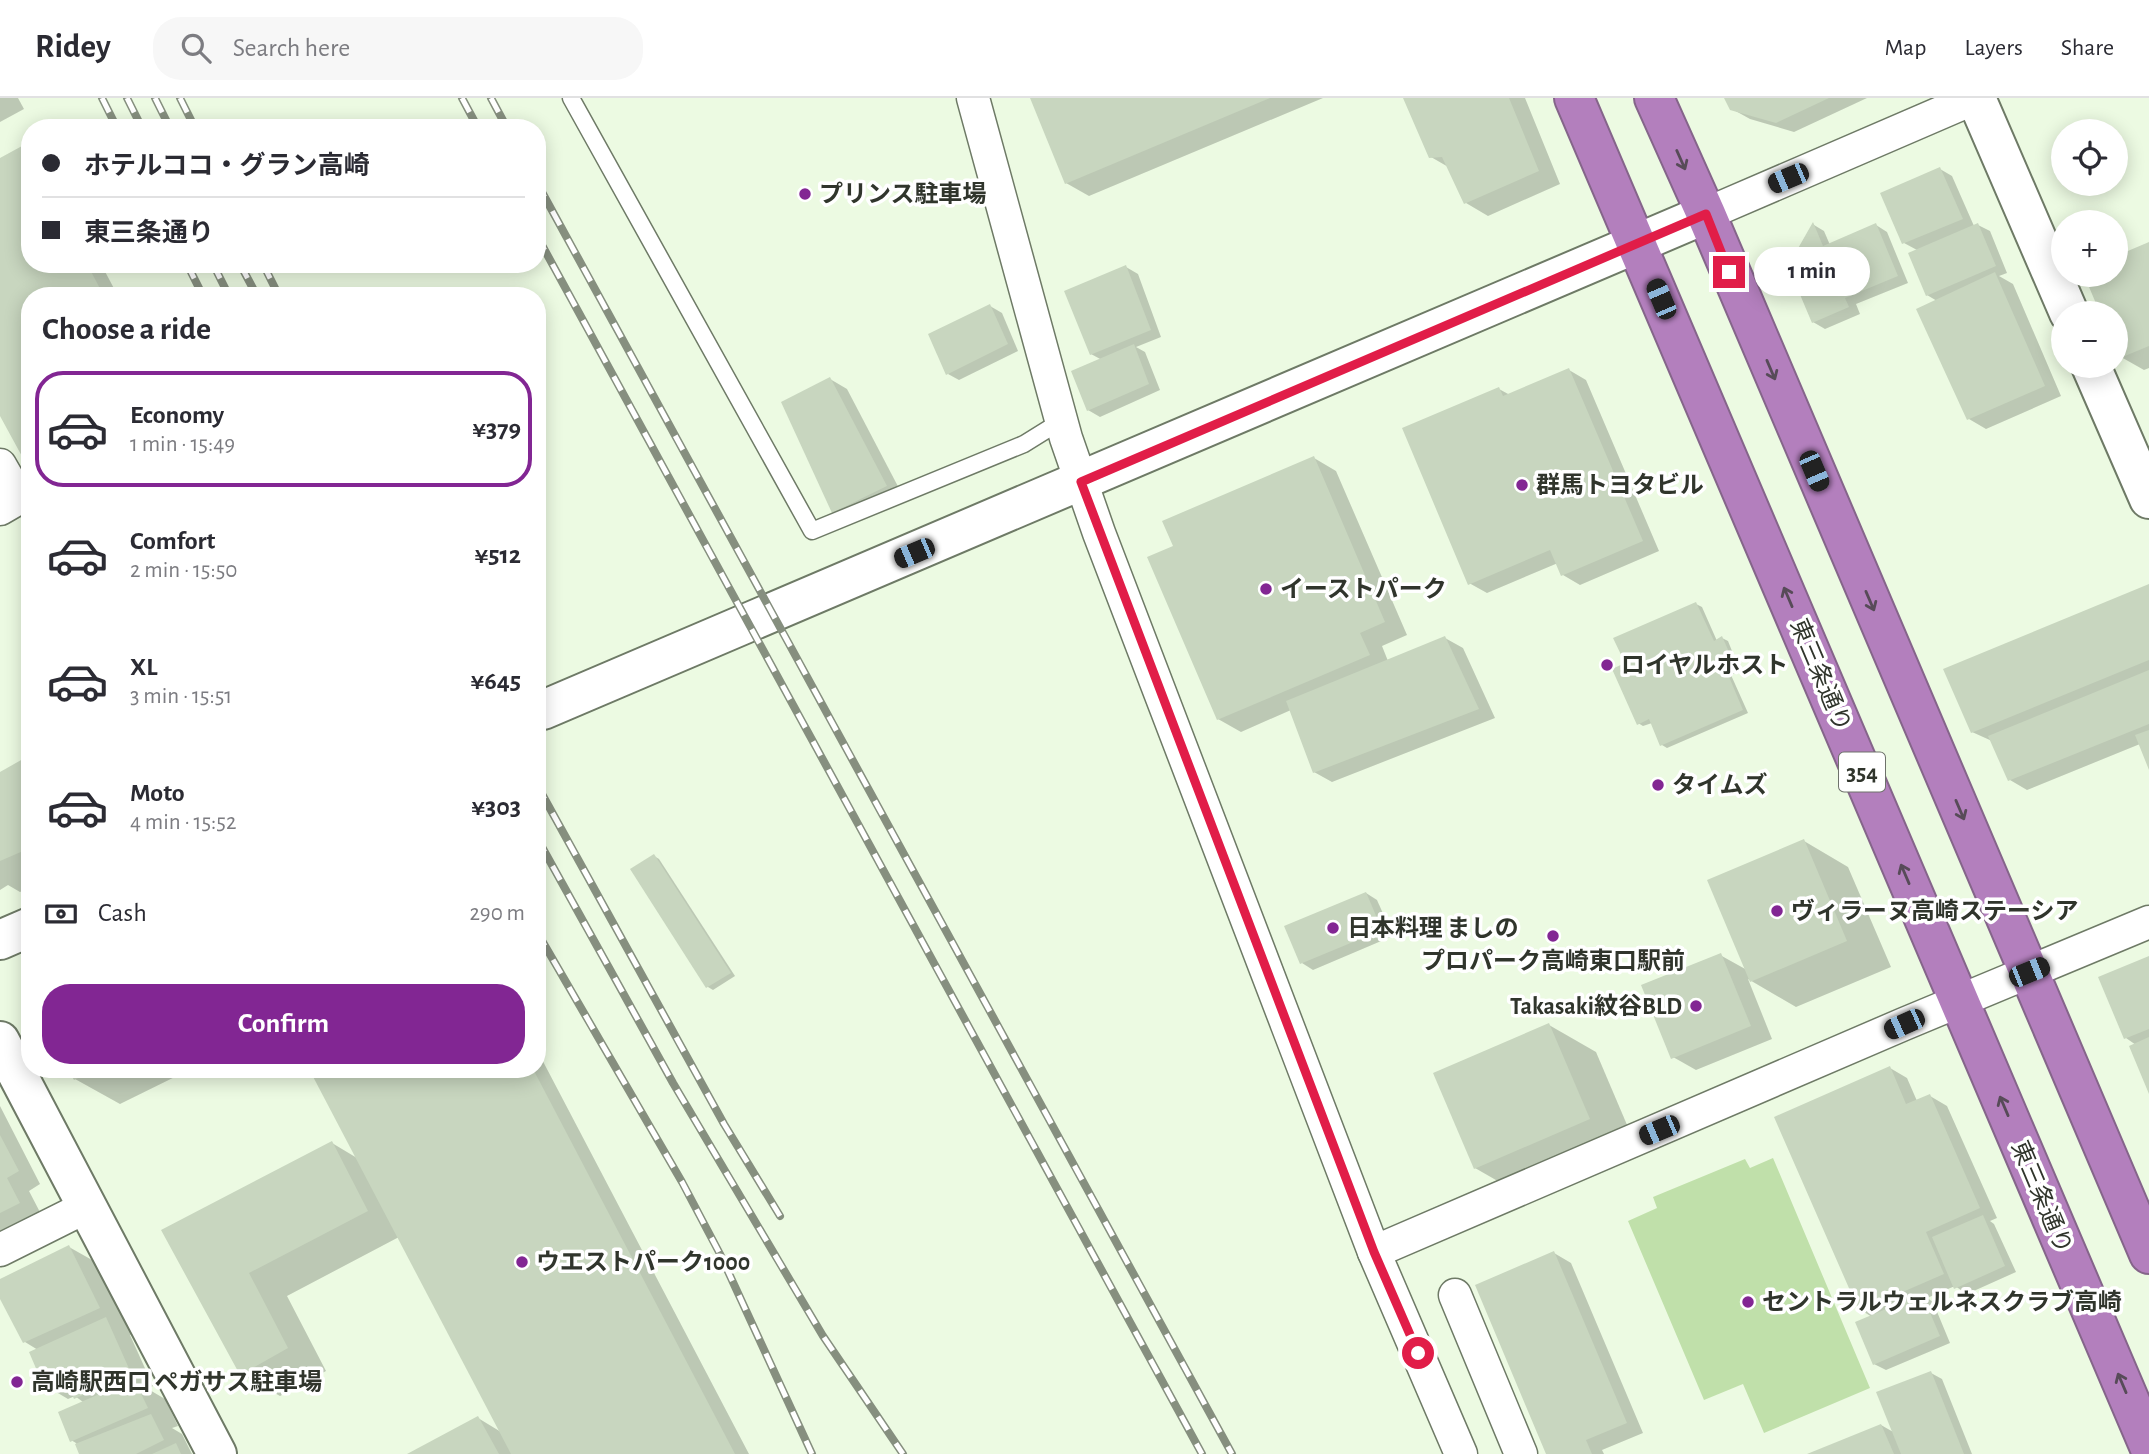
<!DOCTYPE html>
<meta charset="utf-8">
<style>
body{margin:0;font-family:"Alegreya Sans","Noto Sans JP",sans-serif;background:#f7f7f7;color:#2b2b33;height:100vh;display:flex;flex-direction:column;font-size:26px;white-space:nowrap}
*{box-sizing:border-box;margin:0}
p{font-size:23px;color:#7c7c81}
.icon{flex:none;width:38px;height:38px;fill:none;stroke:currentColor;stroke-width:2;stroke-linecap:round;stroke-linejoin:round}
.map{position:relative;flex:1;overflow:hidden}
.drawer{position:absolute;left:21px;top:189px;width:525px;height:791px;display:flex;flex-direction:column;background:#fff;border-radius:28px;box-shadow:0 4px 18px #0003}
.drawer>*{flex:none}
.banner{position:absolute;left:21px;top:21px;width:525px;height:154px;border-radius:28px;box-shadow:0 4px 18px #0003;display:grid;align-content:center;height:154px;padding:0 21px;background:#fff}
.tools{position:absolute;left:2051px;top:21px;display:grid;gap:14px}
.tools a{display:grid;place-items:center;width:77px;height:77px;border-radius:50%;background:#fff;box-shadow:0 4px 18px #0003;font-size:35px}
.end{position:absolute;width:32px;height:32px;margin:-16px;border:9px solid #e11d48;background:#fff;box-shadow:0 0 0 4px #fff}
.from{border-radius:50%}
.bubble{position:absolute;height:49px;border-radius:24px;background:#fff;box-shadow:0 4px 18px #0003;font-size:23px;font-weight:700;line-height:49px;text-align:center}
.car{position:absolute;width:21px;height:42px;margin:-21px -10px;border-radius:9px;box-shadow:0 0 5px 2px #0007;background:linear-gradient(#222 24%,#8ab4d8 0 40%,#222 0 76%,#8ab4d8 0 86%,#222 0)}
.banner b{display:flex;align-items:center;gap:24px;height:66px;font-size:26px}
.banner b+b{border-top:2px solid #e1e1e2}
.banner i{width:18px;height:18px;background:#2b2b33}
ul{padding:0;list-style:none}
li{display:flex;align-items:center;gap:21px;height:116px;margin:0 14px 10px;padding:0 7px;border:4px solid transparent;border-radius:28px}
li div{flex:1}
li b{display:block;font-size:26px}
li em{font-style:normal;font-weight:700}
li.current{border-color:#822693}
li>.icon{width:63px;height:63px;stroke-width:1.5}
h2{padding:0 21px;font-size:32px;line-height:84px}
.pay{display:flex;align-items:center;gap:18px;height:77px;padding:0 21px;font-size:26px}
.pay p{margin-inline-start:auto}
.cta{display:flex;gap:14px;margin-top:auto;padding:14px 21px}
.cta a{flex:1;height:80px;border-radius:28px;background:#822693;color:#fff;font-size:28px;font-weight:700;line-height:80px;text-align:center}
header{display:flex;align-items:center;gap:42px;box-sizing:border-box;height:98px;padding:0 35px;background:#fff;border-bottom:2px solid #e1e1e2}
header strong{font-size:33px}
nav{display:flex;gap:38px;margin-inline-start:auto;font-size:24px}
.search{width:490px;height:63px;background:#f7f7f7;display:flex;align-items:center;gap:18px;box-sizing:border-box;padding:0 24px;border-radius:28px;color:#7c7c81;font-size:26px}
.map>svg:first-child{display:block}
.green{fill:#c0e0aa}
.shadow{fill:#0003}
.building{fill:#c8d6bf}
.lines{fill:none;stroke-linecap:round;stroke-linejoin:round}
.lane-casing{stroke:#6e7a66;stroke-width:19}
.street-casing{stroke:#6e7a66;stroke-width:35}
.secondary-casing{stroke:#6e7a66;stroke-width:42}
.highway-casing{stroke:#85658a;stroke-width:42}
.lane{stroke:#fff;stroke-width:16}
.street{stroke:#fff;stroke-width:32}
.secondary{stroke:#fff;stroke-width:38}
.highway{stroke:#b37fbd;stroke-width:38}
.rail-casing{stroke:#868f7f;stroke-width:8}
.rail{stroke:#fff;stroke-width:5;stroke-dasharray:16;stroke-linecap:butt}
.oneway{stroke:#574b58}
.route{stroke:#e11d48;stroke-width:9}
.poi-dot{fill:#822693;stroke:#fff;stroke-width:2.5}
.labels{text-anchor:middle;stroke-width:7;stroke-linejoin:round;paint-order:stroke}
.shield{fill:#fff;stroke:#6e726b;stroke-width:2}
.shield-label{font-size:23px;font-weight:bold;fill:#30352c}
.poi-label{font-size:24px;font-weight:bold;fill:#30352c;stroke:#fff;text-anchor:start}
.street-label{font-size:24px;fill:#30352c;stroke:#fff}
</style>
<header>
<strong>Ridey</strong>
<div class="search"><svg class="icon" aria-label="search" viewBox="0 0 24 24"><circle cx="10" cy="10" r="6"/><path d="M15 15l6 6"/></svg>Search here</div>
<nav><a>Map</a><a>Layers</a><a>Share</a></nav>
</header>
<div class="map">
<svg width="2149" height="1356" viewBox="0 0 2149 1356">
<rect width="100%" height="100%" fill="#ecfae2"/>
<path class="green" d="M1773 1060 1870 1290 1764 1335 1743 1286 1704 1302 1628 1123 1657 1110 1653 1099 1745 1061 1750 1070Z"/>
<g class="shadow">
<path d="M0 0H18L24 11 0 24Z"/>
<path d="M1032 0H1323L1089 98 1066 85Z"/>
<path d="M1405 0H1525L1560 86 1488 118 1466 105 1450 70 1431 59Z"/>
<path d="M1726 0H1867L1794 34 1750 21 1732 11Z"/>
<path d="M22 50 30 54V166H101L118 198H30L0 315V62Z"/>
<path d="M1940 71 1952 78 1974 128 1978 127 1990 133 2007 175 1999 178 2013 186 2061 298 1986 331 1969 321 1937 203 1927 197 1917 152 1904 145Z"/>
<path d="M1814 127 1824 133 1830 147 1876 127 1887 134 1908 185 1856 206 1860 216 1825 231 1813 224Z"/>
<path d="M2149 146V270L2144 272 2121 259 2116 247V215H2102L2086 177H2116V160Z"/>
<path d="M1126 169 1138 176 1161 239 1136 249 1145 254 1160 292 1100 319 1088 312 1102 262 1091 256Z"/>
<path d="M990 208 1002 215 1018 253 959 282 948 276Z"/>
<path d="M1569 272 1586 282 1659 453 1580 487 1563 477 1558 465 1487 495 1469 485 1499 291 1510 297Z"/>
<path d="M830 281 847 291 903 398 851 424 834 414Z"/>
<path d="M1314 360 1336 373 1407 537 1382 548 1388 563 1445 540 1463 550 1495 620 1332 684 1314 674 1291 612 1241 634 1218 621 1175 449Z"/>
<path d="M2149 488V668L2140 646 2027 692 2010 682 1992 643 1972 634Z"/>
<path d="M1696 506 1702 509 1717 543 1722 540 1728 543 1740 573 1731 577 1748 615 1667 650 1662 647 1652 625 1643 628 1638 625 1627 566Z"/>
<path d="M30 659V790L20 794 8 787 0 792V676Z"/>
<path d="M1804 743 1848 769 1891 869 1796 909 1748 881 1772 941 1696 972 1673 959 1720 857 1747 872Z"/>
<path d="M654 758 659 761 735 878 713 892 708 889Z"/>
<path d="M1366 795 1377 802 1393 838 1313 872 1302 865Z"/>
<path d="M2149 859V992L2136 947 2126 940Z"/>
<path d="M1549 927 1596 954 1636 1048 1522 1097 1475 1070Z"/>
<path d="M537 952 749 1356H410L478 1320 501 1334 399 1139 287 1198 326 1273 280 1298 241 1276 164 1133 332 1045 357 1060 311 971H537Z"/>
<path d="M1890 970 1907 980 1917 1003 1930 998 1947 1008 1997 1120 1990 1123 1994 1126 2016 1174 1967 1196 1955 1188 1927 1200 1933 1204 1950 1245 1886 1272 1874 1266 1872 1219 1861 1212Z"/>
<path d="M70 971H191L120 1006 75 981Z"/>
<path d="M0 1008 40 1086 29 1093 42 1118 0 1139Z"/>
<path d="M69 1149 108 1171 138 1233 130 1237 153 1288 148 1291 165 1301 178 1328 172 1330 182 1336 192 1356H81L76 1345 71 1342 83 1304 75 1298 68 1301 46 1288 38 1252 25 1244 0 1198V1183Z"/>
<path d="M1554 1155 1571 1165 1643 1335 1602 1352 1604 1356H1548Z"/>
<path d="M1931 1275 1942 1281 1972 1356H1811L1881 1327 1895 1335Z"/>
</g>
<g class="building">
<path d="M1030 0H1270L1065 86Z"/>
<path d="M1403 0H1509L1539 73 1464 106 1442 59 1429 60Z"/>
<path d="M1724 0H1829L1776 25 1730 12Z"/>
<path d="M22 48 30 61V166H87L104 198H30V373L0 318V60Z"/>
<path d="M1940 69 1963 121 1902 146 1880 95Z"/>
<path d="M1813 124 1823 148 1876 125 1898 178 1845 200 1849 209 1812 225 1788 168Z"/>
<path d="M1978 125 1996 168 1926 198 1908 155Z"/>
<path d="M2149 144V248L2120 260 2116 252V215H2100L2084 177H2116V158Z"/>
<path d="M1126 167 1151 232 1090 257 1064 193Z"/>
<path d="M1995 174 2045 288 1967 322 1916 211Z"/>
<path d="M990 206 1008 246 946 277 928 236Z"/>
<path d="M1134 246 1149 286 1087 313 1071 273Z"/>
<path d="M1569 270 1643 443 1561 478 1550 452 1468 487 1402 330 1499 289 1503 298Z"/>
<path d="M830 279 887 388 832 415 781 304Z"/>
<path d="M1314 358 1385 524 1360 535 1370 557 1217 622 1147 459 1173 448 1162 423Z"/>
<path d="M2149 486V562L1971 635 1943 571Z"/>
<path d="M1696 504 1714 543 1722 538 1736 570 1727 574 1743 612 1660 648 1649 621 1637 627 1612 571 1625 565 1613 540Z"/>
<path d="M1445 538 1479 611 1313 675 1286 603Z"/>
<path d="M2149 572V626L2008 683 1988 638Z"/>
<path d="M2149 632V672L2135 637Z"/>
<path d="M30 657V750L0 763V674Z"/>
<path d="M1804 741 1847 843 1750 884 1707 782Z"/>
<path d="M654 756 731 875 706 890 630 771Z"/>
<path d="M1366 794 1382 832 1300 866 1284 828Z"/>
<path d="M1721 855 1751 928 1671 961 1641 887Z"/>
<path d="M2149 858V931L2124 941 2098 879Z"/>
<path d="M1549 925 1590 1021 1474 1071 1433 975Z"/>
<path d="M2149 939V996L2129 948Z"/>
<path d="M1890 968 1906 1006 1930 996 1980 1110 1926 1134 1944 1176 1859 1213 1774 1019Z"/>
<path d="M68 971H96L74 982Z"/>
<path d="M309 971H533L735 1356H511Z"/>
<path d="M0 1037 19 1073 7 1080 20 1105 0 1115Z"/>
<path d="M332 1043 368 1113 249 1175 288 1250 240 1277 161 1132Z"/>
<path d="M1983 1117 2005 1168 1954 1191 1932 1139Z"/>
<path d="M69 1147 100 1210 23 1245 0 1201V1181Z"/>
<path d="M1554 1153 1627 1325 1586 1342 1592 1356H1546L1475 1187Z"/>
<path d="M1922 1196 1940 1238 1873 1267 1855 1224Z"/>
<path d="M106 1219 131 1275 74 1301 65 1280 44 1289 29 1254Z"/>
<path d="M1931 1273 1964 1356H1901L1876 1294Z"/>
<path d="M134 1281 148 1310 70 1344 58 1314Z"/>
<path d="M151 1316 164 1342 136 1356H79L75 1346Z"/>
<path d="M478 1318 499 1356H407Z"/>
<path d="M1881 1326 1894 1356H1807Z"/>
<path d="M176 1345 181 1356H152Z"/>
</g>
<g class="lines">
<defs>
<path id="lane" d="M571 0 812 433 1024 346 1061 323"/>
<g id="street">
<path d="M973 0 1066 340 1099 435 1374 1154 1461 1356"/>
<path d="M1706 116 1975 0"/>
<path d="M0 367 19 400 0 411"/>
<path d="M0 1152 86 1109"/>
<path d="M1374 1154 1904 926 2149 824"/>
<path d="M1455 1197 1521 1356"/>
</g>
<g id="secondary">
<path d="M1976 0 2069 215"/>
<path d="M2091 268 2149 401"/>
<path d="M543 612 1706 116"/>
<path d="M0 842 30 829"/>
<path d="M0 943 217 1356"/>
</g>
<g id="highway">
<path d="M1574 0 2149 1348"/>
<path d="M1654 0 1706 116 2149 1156"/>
</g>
</defs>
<use href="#lane" class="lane-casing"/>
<use href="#street" class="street-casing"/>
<use href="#secondary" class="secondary-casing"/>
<use href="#highway" class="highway-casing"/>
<use href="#lane" class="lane"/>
<use href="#street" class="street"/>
<use href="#secondary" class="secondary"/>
<use href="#highway" class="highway"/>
<defs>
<g id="rail">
<path d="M102 0 117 30"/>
<path d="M127 0 142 30"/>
<path d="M155 0 170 30"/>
<path d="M180 0 195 30"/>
<path d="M462 0 478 30"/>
<path d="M491 0 507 30"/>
<path d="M537 85 1232 1356"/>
<path d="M537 138 1202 1356"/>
<path d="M187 166 203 198"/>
<path d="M213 166 229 198"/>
<path d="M240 166 257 198"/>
<path d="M263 166 279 198"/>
<path d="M537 687 724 1026 780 1118"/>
<path d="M537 740 673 985 823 1238 903 1356"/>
<path d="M537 834 682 1084 720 1156 812 1356"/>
</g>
</defs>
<use href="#rail" class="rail-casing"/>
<use href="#rail" class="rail"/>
</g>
<defs><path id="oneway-shaft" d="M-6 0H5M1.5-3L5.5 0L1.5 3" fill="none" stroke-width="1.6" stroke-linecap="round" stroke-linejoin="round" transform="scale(1.75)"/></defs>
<g class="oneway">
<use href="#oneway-shaft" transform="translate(1681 62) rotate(66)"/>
<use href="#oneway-shaft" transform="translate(1771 272) rotate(67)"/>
<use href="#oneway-shaft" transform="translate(1788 499) rotate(-113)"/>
<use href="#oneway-shaft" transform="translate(1870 503) rotate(67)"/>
<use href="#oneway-shaft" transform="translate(1960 712) rotate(67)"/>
<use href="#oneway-shaft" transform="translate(1905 776) rotate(-113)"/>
<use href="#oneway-shaft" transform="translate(2004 1008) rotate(-113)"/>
<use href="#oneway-shaft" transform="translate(2122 1285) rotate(-113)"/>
</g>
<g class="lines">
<path class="route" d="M1418 1255 1374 1154 1081 384 1706 116 1729 174"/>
</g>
<g class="poi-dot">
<circle cx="805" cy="96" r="7"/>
<circle cx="1522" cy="387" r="7"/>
<circle cx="1266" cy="491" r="7"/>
<circle cx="1607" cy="567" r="7"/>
<circle cx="1658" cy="687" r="7"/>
<circle cx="1777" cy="813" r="7"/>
<circle cx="1333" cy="830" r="7"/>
<circle cx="1553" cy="838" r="7"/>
<circle cx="1696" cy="908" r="7"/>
<circle cx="522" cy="1164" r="7"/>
<circle cx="1748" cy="1204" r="7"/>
<circle cx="17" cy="1284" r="7"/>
</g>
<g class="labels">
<rect class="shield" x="1839" y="654.5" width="46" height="39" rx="5"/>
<g class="shield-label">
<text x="1862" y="682">354</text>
</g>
<g class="poi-label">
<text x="819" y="104">プリンス駐車場</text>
<text x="1536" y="395">群馬トヨタビル</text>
<text x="1280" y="499">イーストパーク</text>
<text x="1621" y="575">ロイヤルホスト</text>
<text x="1672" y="695">タイムズ</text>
<text x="1791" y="821">ヴィラーヌ高崎ステーシア</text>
<text x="1347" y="838">日本料理 ましの</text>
<text x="1553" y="871" text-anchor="middle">プロパーク高崎東口駅前</text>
<text x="1682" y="916" text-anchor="end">Takasaki紋谷BLD</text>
<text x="536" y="1172">ウエストパーク1000</text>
<text x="1762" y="1212">セントラルウェルネスクラブ高崎</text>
<text x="31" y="1292">高崎駅西口 ペガサス駐車場</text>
</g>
<g class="street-label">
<text transform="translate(1821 577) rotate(67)" y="8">東三条通り</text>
<text transform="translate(2042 1099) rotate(67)" y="8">東三条通り</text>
</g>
</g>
</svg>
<div class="tools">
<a><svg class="icon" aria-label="locate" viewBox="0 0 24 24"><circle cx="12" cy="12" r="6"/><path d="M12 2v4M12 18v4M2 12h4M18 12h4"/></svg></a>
<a>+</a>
<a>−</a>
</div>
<i class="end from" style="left:1418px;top:1255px"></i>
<i class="end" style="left:1729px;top:174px"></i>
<div class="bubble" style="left:1754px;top:149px;width:116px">1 min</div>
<i class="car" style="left:1788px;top:80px;rotate:247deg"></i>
<i class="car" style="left:1661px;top:201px;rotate:337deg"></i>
<i class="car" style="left:1814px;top:373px;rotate:157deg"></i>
<i class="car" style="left:914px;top:455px;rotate:247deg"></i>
<i class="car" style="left:2029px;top:874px;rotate:68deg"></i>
<i class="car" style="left:1904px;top:926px;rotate:246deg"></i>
<i class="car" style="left:1659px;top:1032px;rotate:247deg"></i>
<div class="banner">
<b><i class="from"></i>ホテルココ・グラン高崎</b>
<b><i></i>東三条通り</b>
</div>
<section class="drawer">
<h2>Choose a ride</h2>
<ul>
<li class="current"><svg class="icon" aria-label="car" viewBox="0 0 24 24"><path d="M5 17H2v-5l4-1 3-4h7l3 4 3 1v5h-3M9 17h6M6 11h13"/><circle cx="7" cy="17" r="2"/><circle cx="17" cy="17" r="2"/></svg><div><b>Economy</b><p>1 min · 15:49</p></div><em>¥379</em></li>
<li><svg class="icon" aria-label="car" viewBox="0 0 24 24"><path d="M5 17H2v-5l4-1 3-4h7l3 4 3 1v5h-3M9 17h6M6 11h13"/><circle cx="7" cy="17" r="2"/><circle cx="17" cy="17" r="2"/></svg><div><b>Comfort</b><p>2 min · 15:50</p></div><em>¥512</em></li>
<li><svg class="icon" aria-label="car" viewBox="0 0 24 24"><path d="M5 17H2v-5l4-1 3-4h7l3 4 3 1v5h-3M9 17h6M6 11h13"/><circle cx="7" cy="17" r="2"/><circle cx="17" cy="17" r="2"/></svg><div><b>XL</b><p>3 min · 15:51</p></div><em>¥645</em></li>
<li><svg class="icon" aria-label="car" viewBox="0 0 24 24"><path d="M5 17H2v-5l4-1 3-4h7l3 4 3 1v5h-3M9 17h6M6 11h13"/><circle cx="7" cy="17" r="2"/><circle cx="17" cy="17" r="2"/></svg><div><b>Moto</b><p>4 min · 15:52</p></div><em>¥303</em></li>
</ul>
<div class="pay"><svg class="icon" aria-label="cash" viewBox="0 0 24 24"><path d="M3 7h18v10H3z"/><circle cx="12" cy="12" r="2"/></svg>Cash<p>290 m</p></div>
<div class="cta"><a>Confirm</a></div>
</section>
</div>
